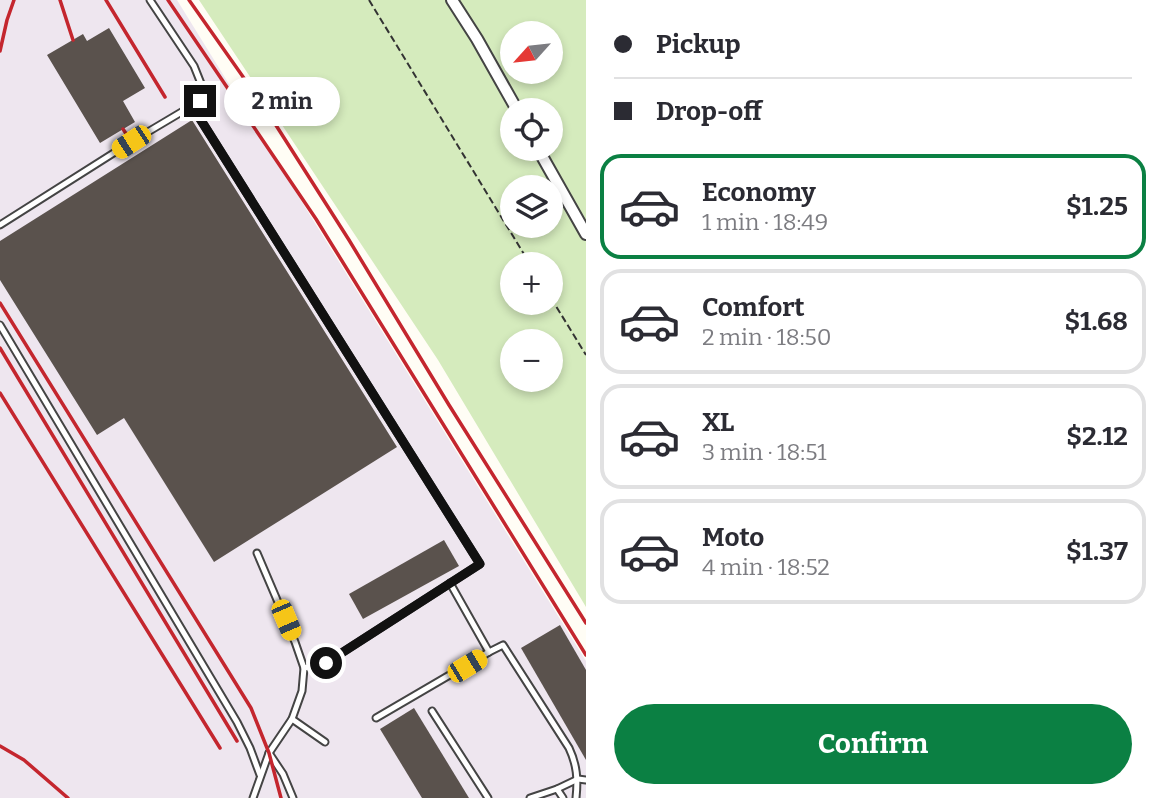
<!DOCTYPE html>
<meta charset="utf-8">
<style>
body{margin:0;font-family:Bitter,serif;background:#f7f7f7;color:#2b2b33;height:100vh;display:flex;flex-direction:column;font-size:26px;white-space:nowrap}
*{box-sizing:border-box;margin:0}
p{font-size:23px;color:#7c7c81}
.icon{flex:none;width:38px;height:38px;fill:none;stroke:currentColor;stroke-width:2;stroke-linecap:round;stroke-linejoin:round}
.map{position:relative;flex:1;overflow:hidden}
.sheet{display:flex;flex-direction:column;background:#fff;width:574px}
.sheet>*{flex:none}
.banner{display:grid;align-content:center;height:154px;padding:0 28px;background:#fff}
.needle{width:46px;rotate:243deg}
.fabs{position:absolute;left:500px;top:21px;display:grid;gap:14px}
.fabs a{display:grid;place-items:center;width:63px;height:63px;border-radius:50%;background:#fff;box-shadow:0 4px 10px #0003;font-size:35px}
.end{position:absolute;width:32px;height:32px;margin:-16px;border:9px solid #111;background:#fff;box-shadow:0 0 0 4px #fff}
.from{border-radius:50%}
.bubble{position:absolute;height:49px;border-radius:24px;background:#fff;box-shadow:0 4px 10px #0003;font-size:23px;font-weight:700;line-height:49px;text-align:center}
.car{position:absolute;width:21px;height:42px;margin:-21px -10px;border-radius:9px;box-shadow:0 0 5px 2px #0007;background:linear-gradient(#f5c518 24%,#345 0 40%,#f5c518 0 76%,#345 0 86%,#f5c518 0)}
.banner b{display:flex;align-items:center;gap:24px;height:66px;font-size:26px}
.banner b+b{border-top:2px solid #e1e1e2}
.banner i{width:18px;height:18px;background:#2b2b33}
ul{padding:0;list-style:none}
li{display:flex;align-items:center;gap:21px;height:105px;margin:0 14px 10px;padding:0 14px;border:4px solid #e1e1e2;border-radius:21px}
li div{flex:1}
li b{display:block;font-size:26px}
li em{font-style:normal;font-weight:700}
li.active{border-color:#0b8043}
li>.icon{width:63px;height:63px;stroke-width:1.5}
.button{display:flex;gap:14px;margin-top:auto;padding:14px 28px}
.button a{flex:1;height:80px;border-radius:42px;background:#0b8043;color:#fff;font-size:28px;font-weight:700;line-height:80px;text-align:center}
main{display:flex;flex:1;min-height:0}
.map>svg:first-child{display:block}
.industrial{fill:#eee6ef}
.green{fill:#d5ebbd;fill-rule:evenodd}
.building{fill:#5a524d}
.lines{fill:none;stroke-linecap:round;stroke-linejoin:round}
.service-casing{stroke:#444;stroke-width:9}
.minor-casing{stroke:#444;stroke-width:14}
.path{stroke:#333;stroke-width:2;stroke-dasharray:7 3.5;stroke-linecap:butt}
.service{stroke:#fff;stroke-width:5}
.minor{stroke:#fff;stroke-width:10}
.rail{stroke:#c4262e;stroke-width:3.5}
.route{stroke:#111;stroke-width:9}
</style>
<main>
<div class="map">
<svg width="586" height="798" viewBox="0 0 586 798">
<rect width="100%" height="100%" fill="#fffdf5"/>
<path class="industrial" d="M0 0H177L586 661V798H0Z"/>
<path class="green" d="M199 0H586V607L438 360ZM513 33H551V72H513ZM513 110H551V149H513ZM513 187H551V226H513ZM513 264H551V303H513ZM513 341H551V380H513Z"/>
<g class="building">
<path d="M109 28 145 88 123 101 135 122 100 143 47 55 83 34 87 41Z"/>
<path d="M192 120 397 447 214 562 124 418 97 435 0 280V241Z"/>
<path d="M444 540 459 566 363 619 349 594Z"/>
<path d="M560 625 586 670V760L521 648Z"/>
<path d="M414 708 469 798H422L380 729Z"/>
</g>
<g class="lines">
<defs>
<g id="service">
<path d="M192 106 480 564 326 663 304 668"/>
<path d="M0 225 131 142 200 101 202 86 194 66 150 0"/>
<path d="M0 325 237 722 250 748 260 775"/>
<path d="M450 583 489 652 503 645 569 748C577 765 578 779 576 798"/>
<path d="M432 711 488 798"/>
<path d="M376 718 489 652"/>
<path d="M292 719 325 742"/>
<path d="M269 753 283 774 293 798"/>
<path d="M557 789 578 779 586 780"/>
<path d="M253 798 269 753 292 719 302 691 304 668 295 642 257 553"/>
<path d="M530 798 557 789 563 798"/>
</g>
<g id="minor">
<path d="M452 0 477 39 517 110"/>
<path d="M538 149 586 234"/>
</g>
</defs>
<use href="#service" class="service-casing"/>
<use href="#minor" class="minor-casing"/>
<g class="path">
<path d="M369 0 530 264"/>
<path d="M551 298 586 355"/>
</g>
<use href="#service" class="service"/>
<use href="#minor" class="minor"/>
<g class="rail">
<path d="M60 0 73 40"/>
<path d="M106 0 165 97"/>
<path d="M168 0 316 219 586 655"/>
<path d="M189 0 265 108 349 240 449 405 586 623"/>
<path d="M0 51 7 20 14 0"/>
<path d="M123 129 136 149"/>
<path d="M0 303 251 708 269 753 281 798"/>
<path d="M0 348 237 741"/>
<path d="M0 393 220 748"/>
<path d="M0 746 24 760 68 798"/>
</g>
</g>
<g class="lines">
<path class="route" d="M200 101 192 106 480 564 326 663"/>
</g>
</svg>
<div class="fabs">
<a><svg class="needle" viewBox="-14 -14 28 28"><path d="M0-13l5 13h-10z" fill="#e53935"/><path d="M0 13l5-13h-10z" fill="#7c7c81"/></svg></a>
<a><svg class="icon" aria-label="locate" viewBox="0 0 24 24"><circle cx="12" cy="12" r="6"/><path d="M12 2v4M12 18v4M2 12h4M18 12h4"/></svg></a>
<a><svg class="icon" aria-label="layers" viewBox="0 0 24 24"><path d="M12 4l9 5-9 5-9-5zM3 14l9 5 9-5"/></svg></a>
<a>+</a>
<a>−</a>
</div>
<i class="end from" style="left:326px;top:663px"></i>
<i class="end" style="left:200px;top:101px"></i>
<div class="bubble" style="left:224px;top:77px;width:116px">2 min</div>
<i class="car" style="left:131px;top:142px;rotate:237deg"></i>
<i class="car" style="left:286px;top:620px;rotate:157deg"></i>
<i class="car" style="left:467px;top:666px;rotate:59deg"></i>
</div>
<section class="sheet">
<div class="banner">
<b><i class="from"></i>Pickup</b>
<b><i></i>Drop-off</b>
</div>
<ul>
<li class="active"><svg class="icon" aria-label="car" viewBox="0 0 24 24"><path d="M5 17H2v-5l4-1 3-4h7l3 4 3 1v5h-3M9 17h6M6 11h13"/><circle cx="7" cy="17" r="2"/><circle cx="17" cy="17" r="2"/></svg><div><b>Economy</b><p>1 min · 18:49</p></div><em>$1.25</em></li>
<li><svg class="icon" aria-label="car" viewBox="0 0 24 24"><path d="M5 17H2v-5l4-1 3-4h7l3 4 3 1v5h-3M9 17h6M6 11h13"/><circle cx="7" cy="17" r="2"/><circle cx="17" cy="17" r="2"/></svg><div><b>Comfort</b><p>2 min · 18:50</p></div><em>$1.68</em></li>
<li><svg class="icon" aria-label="car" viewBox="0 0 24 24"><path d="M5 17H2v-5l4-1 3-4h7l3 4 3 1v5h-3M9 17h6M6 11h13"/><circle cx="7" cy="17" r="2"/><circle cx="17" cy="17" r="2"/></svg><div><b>XL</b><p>3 min · 18:51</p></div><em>$2.12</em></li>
<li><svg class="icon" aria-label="car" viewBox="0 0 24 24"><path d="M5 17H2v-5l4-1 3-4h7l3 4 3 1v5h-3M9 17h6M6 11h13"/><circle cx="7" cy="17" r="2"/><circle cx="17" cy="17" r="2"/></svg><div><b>Moto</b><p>4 min · 18:52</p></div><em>$1.37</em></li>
</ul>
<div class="button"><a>Confirm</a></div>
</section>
</main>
